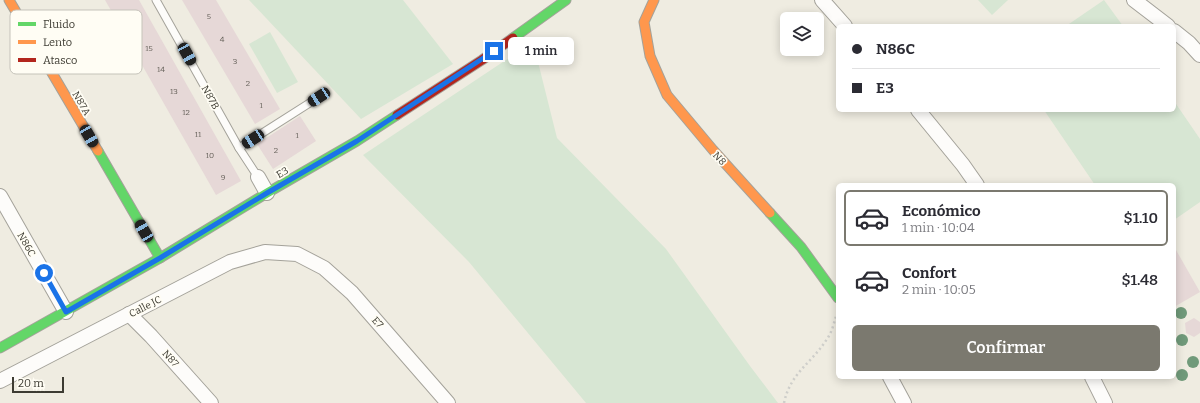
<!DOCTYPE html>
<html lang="es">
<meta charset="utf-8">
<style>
body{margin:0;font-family:Bitter,serif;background:#f2f2f3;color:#2b2b33;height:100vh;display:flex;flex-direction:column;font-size:15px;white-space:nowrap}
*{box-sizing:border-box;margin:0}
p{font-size:13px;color:#7c7c81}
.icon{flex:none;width:22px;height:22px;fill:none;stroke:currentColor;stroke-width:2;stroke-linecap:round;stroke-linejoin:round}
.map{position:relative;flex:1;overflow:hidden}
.side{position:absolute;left:836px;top:183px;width:340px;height:196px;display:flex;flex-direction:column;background:#fff;border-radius:6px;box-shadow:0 2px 10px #0003}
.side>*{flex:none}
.guide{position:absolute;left:836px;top:24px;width:340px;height:88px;border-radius:6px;box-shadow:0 2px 10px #0003;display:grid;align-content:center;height:88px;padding:0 16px;background:#fff}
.controls{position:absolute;left:780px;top:12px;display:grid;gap:8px}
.controls a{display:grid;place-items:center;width:44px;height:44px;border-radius:6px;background:#fff;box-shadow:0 2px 10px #0003;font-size:20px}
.scale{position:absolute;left:12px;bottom:10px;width:52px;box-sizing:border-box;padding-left:4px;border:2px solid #3d3b32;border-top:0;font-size:11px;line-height:14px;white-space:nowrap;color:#3d3b32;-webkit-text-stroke:3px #fffdf4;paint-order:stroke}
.end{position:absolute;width:18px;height:18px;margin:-9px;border:5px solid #1a73e8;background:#fff;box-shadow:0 0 0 2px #fff}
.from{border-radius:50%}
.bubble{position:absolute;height:28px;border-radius:6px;background:#fff;box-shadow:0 2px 10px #0003;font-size:13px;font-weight:600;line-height:28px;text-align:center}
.car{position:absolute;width:12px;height:24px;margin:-12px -6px;border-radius:5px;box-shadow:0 0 3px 1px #0007;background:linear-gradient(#222 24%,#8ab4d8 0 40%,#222 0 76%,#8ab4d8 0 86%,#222 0)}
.guide b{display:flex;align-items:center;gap:14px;height:38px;font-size:15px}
.guide b+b{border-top:1px solid #e1e1e2}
.guide i{width:10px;height:10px;background:#2b2b33}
ul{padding:7px 0 0;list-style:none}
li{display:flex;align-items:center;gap:12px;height:56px;margin:0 8px 6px;padding:0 8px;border:2px solid transparent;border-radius:6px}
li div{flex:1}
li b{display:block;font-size:15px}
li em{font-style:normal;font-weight:600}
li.active{border-color:#7b796f}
li>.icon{width:36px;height:36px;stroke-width:1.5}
.primary-button{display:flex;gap:8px;margin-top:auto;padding:8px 16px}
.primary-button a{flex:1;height:46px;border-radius:6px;background:#7b796f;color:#fff;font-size:16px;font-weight:600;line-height:46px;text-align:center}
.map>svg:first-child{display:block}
.green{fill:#d7e6d3}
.building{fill:#e6d8d7}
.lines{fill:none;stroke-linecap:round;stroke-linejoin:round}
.lane-casing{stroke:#a4a29a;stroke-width:9}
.street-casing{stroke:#a4a29a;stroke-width:16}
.fast-casing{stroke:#a4a29a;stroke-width:11}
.slow-casing{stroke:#a4a29a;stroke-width:11}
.jam-casing{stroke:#a4a29a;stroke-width:11}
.path{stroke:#cececa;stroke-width:2.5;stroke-dasharray:2 3;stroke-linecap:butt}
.lane{stroke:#fdfcfa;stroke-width:7}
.street{stroke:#fdfcfa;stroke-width:14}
.fast{stroke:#63d668;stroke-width:9}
.slow{stroke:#ff974d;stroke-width:9}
.jam{stroke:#b3261e;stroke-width:9}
.tree{fill:#709a7a}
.route{stroke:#1a73e8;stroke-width:5}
.labels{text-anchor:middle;stroke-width:3.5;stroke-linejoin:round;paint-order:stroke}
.number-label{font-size:8px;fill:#67625b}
.street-label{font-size:10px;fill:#3d3b32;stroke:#fffdf4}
.key{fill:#fffdf4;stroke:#c5c3ba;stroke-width:1}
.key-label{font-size:11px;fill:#3d3b32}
</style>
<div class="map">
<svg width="1200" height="403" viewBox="0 0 1200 403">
<rect width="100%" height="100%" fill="#efece1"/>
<g class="green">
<path d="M249 0H403L453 64 361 119Z"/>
<path d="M978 0H1008L992 15Z"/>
<path d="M1104 0 1123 26H1066Z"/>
<path d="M270 32 298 82 277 93 249 44Z"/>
<path d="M533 42 557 138 666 249 750 366 778 403H586L469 262 363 155Z"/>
<path d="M1174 101 1200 139V202L1174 220V185H1095L1044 110H1174Z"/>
</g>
<g class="building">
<path d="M105 0H139L241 181 216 195Z"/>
<path d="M182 0H216L280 109 255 124Z"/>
<path d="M300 116 316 141 273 169 257 144Z"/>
<path d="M1176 250 1200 292 1174 307V251Z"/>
<path d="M1194 318 1200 322V333L1194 337 1186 333 1185 323Z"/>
</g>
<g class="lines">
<defs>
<g id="lane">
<path d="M156 0 239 148 258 177"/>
<path d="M239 148 319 97"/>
</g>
<g id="street">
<path d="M822 0 845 26"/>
<path d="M1134 0 1168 26"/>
<path d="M1174 31 1189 43 1200 55"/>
<path d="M918 110 963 165 977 185"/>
<path d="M258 177 267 193"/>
<path d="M0 196 66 312"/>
<path d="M129 314 151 336 211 403"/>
<path d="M890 377 904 403"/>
<path d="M1092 377 1105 403"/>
<path d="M0 381 230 262 265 252 297 254 324 268 352 293 448 403"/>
</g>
<g id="fast">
<path d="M513 38 566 0"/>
<path d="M98 151 160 258"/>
<path d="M770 213 801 247 838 298"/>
<path d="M0 348 160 258 267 193 357 141 397 115"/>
</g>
<g id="slow">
<path d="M9 0 98 151"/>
<path d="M654 0 644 22 650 56 667 95 713 150 770 213"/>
</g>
<path id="jam" d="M397 115 482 60 513 38"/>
</defs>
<use href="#lane" class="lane-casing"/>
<use href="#street" class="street-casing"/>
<use href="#fast" class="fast-casing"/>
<use href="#slow" class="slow-casing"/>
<use href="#jam" class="jam-casing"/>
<path class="path" d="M784 403C790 373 812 363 827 339 832 332 834 323 836 316"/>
<use href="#lane" class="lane"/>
<use href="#street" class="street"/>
<use href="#fast" class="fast"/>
<use href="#slow" class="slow"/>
<use href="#jam" class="jam"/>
</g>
<g class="tree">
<circle cx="1181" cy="313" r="6"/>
<circle cx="1182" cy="340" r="6"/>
<circle cx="1193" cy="362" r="6"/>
<circle cx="1182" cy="375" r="6"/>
</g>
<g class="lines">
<path class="route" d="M44 273 66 312 160 258 267 193 357 141 494 51"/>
</g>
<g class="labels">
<g class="number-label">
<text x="209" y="19">5</text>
<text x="222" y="42">4</text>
<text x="149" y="51">15</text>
<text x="235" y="64">3</text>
<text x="161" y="72">14</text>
<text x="248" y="86">2</text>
<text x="174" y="94">13</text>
<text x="261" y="108">1</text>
<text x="186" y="115">12</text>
<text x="198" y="137">11</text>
<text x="297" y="138">1</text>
<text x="276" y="153">2</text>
<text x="210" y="158">10</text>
<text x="223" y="180">9</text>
</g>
<g class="street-label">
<text transform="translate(211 97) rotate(61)" y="4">N87B</text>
<text transform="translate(82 103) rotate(60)" y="4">N87A</text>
<text transform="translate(720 158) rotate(48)" y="4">N8</text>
<text transform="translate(282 172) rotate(-30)" y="4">E3</text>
<text transform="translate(27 244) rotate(60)" y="4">N86C</text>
<text transform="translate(145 306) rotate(-27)" y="4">Calle JC</text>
<text transform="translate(378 322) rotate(49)" y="4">E7</text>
<text transform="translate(171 358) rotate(48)" y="4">N87</text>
</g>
</g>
<rect x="10" y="10" width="132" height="64" rx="6" class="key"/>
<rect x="18" y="22" width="18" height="4" fill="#63d668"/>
<rect x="18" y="40" width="18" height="4" fill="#ff974d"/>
<rect x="18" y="58" width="18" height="4" fill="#b3261e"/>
<g class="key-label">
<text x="43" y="28">Fluido</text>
<text x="43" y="46">Lento</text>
<text x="43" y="64">Atasco</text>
</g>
</svg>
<div class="controls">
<a><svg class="icon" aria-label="layers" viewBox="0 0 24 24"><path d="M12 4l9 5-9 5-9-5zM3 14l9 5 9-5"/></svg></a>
</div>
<div class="scale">20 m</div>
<i class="end from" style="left:44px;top:273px"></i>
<i class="end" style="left:494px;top:51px"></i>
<div class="bubble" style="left:508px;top:37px;width:66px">1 min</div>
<i class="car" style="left:187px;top:54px;rotate:151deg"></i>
<i class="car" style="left:319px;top:97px;rotate:237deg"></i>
<i class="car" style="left:89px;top:136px;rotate:150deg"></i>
<i class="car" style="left:253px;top:139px;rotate:237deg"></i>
<i class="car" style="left:144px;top:231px;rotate:330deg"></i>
<div class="guide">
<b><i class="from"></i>N86C</b>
<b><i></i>E3</b>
</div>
<section class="side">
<ul>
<li class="active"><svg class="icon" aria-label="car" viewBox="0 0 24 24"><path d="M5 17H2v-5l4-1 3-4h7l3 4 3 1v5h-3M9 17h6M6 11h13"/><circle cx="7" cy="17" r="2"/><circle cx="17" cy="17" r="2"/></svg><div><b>Económico</b><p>1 min · 10:04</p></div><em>$1.10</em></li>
<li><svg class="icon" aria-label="car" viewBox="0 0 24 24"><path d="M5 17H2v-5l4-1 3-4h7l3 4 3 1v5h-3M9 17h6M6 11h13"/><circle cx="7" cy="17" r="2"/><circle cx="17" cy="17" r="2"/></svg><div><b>Confort</b><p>2 min · 10:05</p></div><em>$1.48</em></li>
</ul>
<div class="primary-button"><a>Confirmar</a></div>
</section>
</div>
